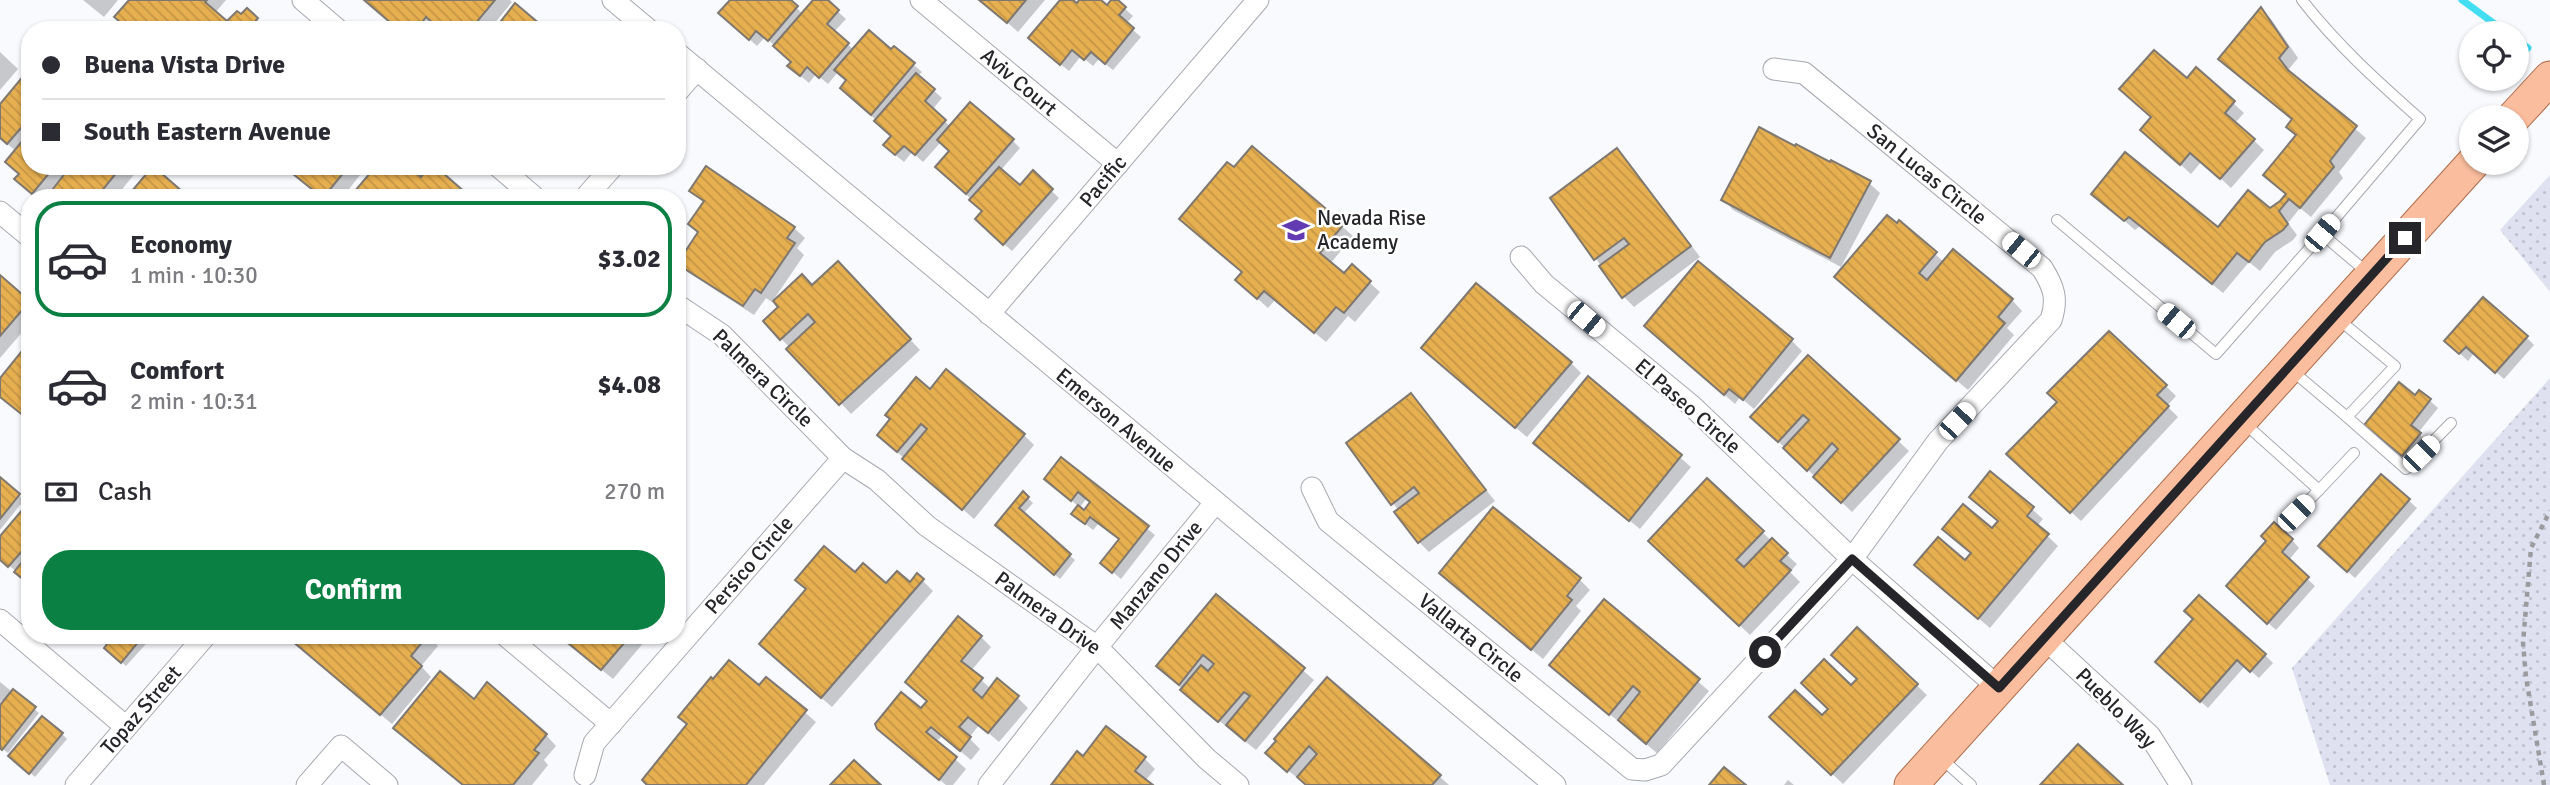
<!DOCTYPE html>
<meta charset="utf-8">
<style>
body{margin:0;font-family:Signika,sans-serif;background:#f7f7f7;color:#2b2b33;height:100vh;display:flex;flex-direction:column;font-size:26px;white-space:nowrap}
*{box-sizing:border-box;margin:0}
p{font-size:23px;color:#7c7c81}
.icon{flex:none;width:38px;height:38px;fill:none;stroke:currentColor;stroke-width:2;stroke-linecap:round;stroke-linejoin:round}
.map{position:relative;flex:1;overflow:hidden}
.panel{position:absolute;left:21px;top:189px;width:665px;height:455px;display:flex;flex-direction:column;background:#fff;border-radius:28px;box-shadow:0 2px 5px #0004}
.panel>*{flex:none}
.hud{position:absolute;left:21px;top:21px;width:665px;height:154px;border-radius:28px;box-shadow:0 2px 5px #0004;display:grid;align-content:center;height:154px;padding:0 21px;background:#fff}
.tools{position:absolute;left:2459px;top:21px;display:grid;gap:14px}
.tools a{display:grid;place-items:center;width:70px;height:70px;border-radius:50%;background:#fff;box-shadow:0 2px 5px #0004;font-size:35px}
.end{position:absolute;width:32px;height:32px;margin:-16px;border:9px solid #26262a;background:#fff;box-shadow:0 0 0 4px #fff}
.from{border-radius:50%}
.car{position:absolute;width:21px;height:42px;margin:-21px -10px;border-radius:9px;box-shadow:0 0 5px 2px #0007;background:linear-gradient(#fff 24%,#345 0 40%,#fff 0 76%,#345 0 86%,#fff 0)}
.hud b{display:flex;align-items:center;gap:24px;height:66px;font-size:26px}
.hud b+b{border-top:2px solid #e1e1e2}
.hud i{width:18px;height:18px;background:#2b2b33}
ul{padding:12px 0 0;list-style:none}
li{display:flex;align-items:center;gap:21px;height:116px;margin:0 14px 10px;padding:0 7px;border:4px solid transparent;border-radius:28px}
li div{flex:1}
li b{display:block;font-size:26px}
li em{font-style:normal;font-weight:800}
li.active{border-color:#0b8043}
li>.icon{width:63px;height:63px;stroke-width:1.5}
.pay{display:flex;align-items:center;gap:18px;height:77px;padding:0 21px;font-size:26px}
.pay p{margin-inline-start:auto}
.action{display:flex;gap:14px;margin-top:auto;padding:14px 21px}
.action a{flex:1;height:80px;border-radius:28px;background:#0b8043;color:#fff;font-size:28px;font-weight:800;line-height:80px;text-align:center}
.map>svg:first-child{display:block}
.grass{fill:url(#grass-dots)}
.shadow{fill:#0003;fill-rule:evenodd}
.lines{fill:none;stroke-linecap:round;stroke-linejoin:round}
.stream{stroke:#44def3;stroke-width:7}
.building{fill:url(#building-back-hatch);stroke:#7e7870;stroke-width:2}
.service-casing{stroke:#a7a8b2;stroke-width:12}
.minor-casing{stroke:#a7a8b2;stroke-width:23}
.primary-casing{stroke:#ad6c4a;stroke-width:35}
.path{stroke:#9b9b9f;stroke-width:4.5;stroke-dasharray:5 5;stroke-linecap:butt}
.service{stroke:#fff;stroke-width:10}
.minor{stroke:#fff;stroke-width:21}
.primary{stroke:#fabd9d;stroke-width:33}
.route{stroke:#26262a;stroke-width:9}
.labels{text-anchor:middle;stroke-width:5;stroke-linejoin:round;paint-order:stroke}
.street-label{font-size:21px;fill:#26262a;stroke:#fff}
.poi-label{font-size:21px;fill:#26262a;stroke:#fff;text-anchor:start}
</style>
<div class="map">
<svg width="2550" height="785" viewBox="0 0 2550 785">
<defs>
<pattern id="grass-dots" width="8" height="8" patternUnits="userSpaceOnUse" patternTransform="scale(1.75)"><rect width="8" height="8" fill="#dfe1f1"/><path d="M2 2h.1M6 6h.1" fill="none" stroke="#bfc1cf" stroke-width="1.8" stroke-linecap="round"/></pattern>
<pattern id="building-back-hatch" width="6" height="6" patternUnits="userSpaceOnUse" patternTransform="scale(1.75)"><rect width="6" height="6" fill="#e6af50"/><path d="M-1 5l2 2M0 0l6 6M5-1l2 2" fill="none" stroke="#c59646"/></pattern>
</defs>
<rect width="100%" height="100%" fill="#f9fafe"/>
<g class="grass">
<path d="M2550 175V292L2500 230Z"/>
<path d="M2550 378V785H2330L2292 668Z"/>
</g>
<g class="shadow">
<path d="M83 0H118L104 17Z"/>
<path d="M131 0H226L215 13 228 24 257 19 267 29 130 30Z"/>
<path d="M364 0H510L512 2 489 30H400Z"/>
<path d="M732 0H788L803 14 816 0H825L846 19 834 32 854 50 891 52 894 48 922 72 918 76 942 98 932 110 951 127 1012 140 1020 148 1001 170 1020 187 1033 173 1059 198 1012 251 985 227 984 211 945 175 951 151 941 142 923 162 912 152 904 162 893 153V136L850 96 848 81 838 72 828 84 816 74 809 83 797 73 792 62 765 37 757 46 729 21Z"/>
<path d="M982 0H1045L1018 32Z"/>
<path d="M1062 0H1071L1077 5 1082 0H1098L1107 7 1115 0 1133 16 1126 24 1141 37 1113 70 1099 59 1093 66 1081 56 1069 71 1038 46Z"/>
<path d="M2261 9 2271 19 2298 58 2289 69 2295 78 2366 138 2339 172 2343 178 2311 217 2300 208 2288 223 2297 235 2293 240 2275 252 2260 271 2249 262 2223 293 2140 226 2135 230 2093 194 2218 229 2270 210 2288 195 2297 136 2293 120 2220 59Z"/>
<path d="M0 52 18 69 0 90Z"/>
<path d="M2197 70 2244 113 2235 123 2264 150 2231 188 2202 161 2191 174 2153 140 2187 81Z"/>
<path d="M30 71V166H141L115 198H37L27 189 20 174 16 151 0 138V107Z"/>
<path d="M1252 149 1353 236 1330 264 1344 276 1352 267 1380 292 1355 322 1348 316 1326 342 1275 300 1268 308 1248 290 1243 273 1234 170Z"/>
<path d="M1617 150 1627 160 1700 257 1634 307 1624 297 1552 199Z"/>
<path d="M283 166H367L342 198H322Z"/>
<path d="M378 166H427L430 169 432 166 468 198H351Z"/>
<path d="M1869 183 1880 193 1841 267 1733 210 1723 199Z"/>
<path d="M692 191 794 228 805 238 797 248 804 255 772 302 766 298 754 315 689 273 679 263 699 233 704 203Z"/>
<path d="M1900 223 1944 262 2012 300 2022 311 2007 328 2014 335 1968 390 1846 287Z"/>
<path d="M849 273 920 350 851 414 765 321Z"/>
<path d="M0 277 30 303V323L0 358Z"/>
<path d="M1657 336 1792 341 1802 351 1754 409 1740 397 1735 404Z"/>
<path d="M2526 337 2534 345 2504 379 2474 353 2468 361 2454 348Z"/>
<path d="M1808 357 1909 451 1852 512 1763 427Z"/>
<path d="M1433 358 1571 363 1581 373 1527 437Z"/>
<path d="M1588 378 1691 467 1640 529 1546 453Z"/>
<path d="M2166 386 2176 396 2167 406 2178 417 2081 521 2019 464Z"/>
<path d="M930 391 1024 435 1034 445 974 519 889 445Z"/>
<path d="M2420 392 2438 408 2418 433 2427 442 2410 462 2374 433Z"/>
<path d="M1411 396 1495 501 1429 552 1419 542 1399 511 1349 444Z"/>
<path d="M1061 459 1155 535 1121 579 1102 563 1120 540 1099 523 1093 530 1082 521 1074 513 1079 507 1046 478ZM1087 498 1092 503 1084 513 1079 508Z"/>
<path d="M1991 473 2043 519 2037 526 2058 546 1990 628 1927 575 1965 562 1999 522Z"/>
<path d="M2381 476 2417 508 2355 578 2328 554Z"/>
<path d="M0 480 24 500 0 530Z"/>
<path d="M1023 494 1033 503 1023 514 1075 560 1060 579 1003 529Z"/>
<path d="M29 504 30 583 0 558V538Z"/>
<path d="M1762 532 1797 564 1790 572 1800 582 1750 635 1661 551Z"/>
<path d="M2292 540 2299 548 2288 561 2315 586 2276 630 2236 594Z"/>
<path d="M855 574 886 586 910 585 918 576 933 591 832 707 771 655Z"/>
<path d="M1580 580 1590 590 1576 606 1581 611 1543 659 1451 583Z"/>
<path d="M1217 596 1314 680 1256 750 1193 700 1169 676Z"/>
<path d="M1605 602 1709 691 1657 753 1562 675Z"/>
<path d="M2195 619 2265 655 2273 663 2259 678 2245 666 2208 708 2165 670Z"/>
<path d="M1857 629 1927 695 1843 784 1772 717H1822L1859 680Z"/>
<path d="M116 635H154L126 666 106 648Z"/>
<path d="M428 635 438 646 421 666 431 677 392 724 293 642Z"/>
<path d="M559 635H650L613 679Z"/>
<path d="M981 637 991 647 971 671 991 689 1017 697 1028 708 999 742 979 725 969 738 980 749 971 760 942 736 936 742 966 769 953 785H946L890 739 928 702 907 682Z"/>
<path d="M766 679 816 722 764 785H649L689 725 759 687Z"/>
<path d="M0 682 39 713 8 753 0 747V708L4 702 2 700 0 703Z"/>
<path d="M474 701 546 735 556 746 544 760 548 765 532 785H463Z"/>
<path d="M62 734 67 739 35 777 16 761Z"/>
<path d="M1276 739 1439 776 1449 785H1307L1278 763 1279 741Z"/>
<path d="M1083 758H1144L1155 769 1145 781 1150 785H1054Z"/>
<path d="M1788 780 1794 785H1784Z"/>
</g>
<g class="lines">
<g class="stream">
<path d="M2462 0 2507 33"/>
<path d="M2516 40 2528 48"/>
</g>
</g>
<g class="building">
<path d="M129 0H207L205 2 227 21 237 11 241 14 247 8 258 18 248 30H130L114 17Z"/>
<path d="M364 0H495L470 30H427L433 23 426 17 416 30H399Z"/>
<path d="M730 0H791L798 6 768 41 756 31 749 40 718 13Z"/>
<path d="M813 0H828L839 10 827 24 849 43 819 78 807 67 800 76 787 66 791 62 773 46Z"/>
<path d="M979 0H1026L1007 23Z"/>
<path d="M1060 0H1073L1077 3 1079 0H1101L1107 5 1111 0H1118L1126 7 1119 15 1134 28 1105 64 1091 52 1084 60 1072 50 1060 65 1028 38Z"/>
<path d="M515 3 547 30H494Z"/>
<path d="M2261 7 2288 47 2279 58 2288 70 2357 126 2330 161 2334 167 2300 208 2289 199 2279 211 2288 224 2283 230 2265 242 2249 262 2237 253 2212 284 2129 217 2124 221 2091 194 2125 152 2218 227 2248 190 2270 208 2280 201 2286 194 2263 175 2296 135 2286 127 2292 119 2218 59Z"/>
<path d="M869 30 891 49 894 46 915 63 871 115 840 88 846 80 834 70Z"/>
<path d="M2154 50 2187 78 2196 67 2235 101 2225 113 2255 139 2220 179 2190 153 2180 165 2140 130 2151 117 2119 89Z"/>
<path d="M30 68V166H55L32 194 14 179 19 174 5 162 28 134 21 128 7 144 0 138V104Z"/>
<path d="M916 73 935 89 925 101 946 120 915 155 904 146 895 155 883 145 891 136 874 121Z"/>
<path d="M970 102 1014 139 966 194 935 167 949 151 937 140Z"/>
<path d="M1759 127 1795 146 1796 144 1830 162 1831 160 1871 181 1830 258 1721 200Z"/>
<path d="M1252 146 1344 224 1320 253 1344 273 1352 264 1371 281 1344 313 1336 307 1314 333 1264 291 1257 299 1235 280 1242 272 1179 219 1227 162 1234 167Z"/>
<path d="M1617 148 1691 246 1622 298 1599 266 1629 244 1624 238 1594 260 1550 198Z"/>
<path d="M58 166H122L96 198H46L66 172Z"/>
<path d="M153 166 190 198H126Z"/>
<path d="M283 166H349L323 198Z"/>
<path d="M376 166H417L413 170 421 177 430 166H435L467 194 464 198H349Z"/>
<path d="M706 166 795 227 787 238 795 243 761 293 755 289 743 306 677 264 698 232 688 224 704 201 689 191Z"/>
<path d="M999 167 1020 185 1033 170 1053 189 1003 245 975 219 982 211 969 200Z"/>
<path d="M1887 215 1897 223 1899 220 1937 252 1919 273 1927 280 1953 249 2013 299 1998 317 2005 323 1956 381 1834 277Z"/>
<path d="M838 261 911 339 839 405 786 349 815 322 808 314 780 340 763 321 778 307 773 301 802 274 812 285Z"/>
<path d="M1698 261 1793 339 1743 400 1729 389 1724 395 1644 326Z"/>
<path d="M0 275 30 301 0 336Z"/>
<path d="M1476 283 1572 362 1515 428 1421 348Z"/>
<path d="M2483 297 2528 336 2495 373 2466 347 2459 354 2444 341Z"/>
<path d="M2109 331 2167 385 2157 395 2169 406 2070 513 2006 454 2057 402 2047 393Z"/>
<path d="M30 341V421L0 397V378Z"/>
<path d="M1808 355 1900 439 1841 503 1813 477 1838 449 1832 443 1807 471 1783 448 1809 420 1803 415 1778 442 1750 417Z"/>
<path d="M946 369 1025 434 962 510 902 459 927 429 921 424 897 452 877 435 890 419 885 415 916 377 930 389Z"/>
<path d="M1588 376 1682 455 1629 521 1533 443Z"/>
<path d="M2399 382 2415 395 2419 390 2431 399 2411 425 2421 433 2402 456 2364 425Z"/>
<path d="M1411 393 1486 490 1418 543 1394 512 1419 493 1414 487 1391 505 1346 443Z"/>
<path d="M1061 457 1149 526 1112 573 1100 563 1119 539 1090 517 1085 524 1071 514 1078 505 1084 510 1090 502 1078 492 1071 501 1044 479Z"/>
<path d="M1990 471 2034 507 2027 516 2049 534 1978 619 1914 565 1938 537 1965 560 1971 553 1942 529 1963 504 1992 528 1998 521 1969 497Z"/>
<path d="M2381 474 2410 499 2347 572 2318 546Z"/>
<path d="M0 477 20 494 0 519Z"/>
<path d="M1707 478 1764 531 1736 560 1744 567 1772 538 1788 553 1780 561 1791 570 1739 626 1648 541Z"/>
<path d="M1023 491 1029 497 1019 508 1071 554 1054 575 995 525Z"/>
<path d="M29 502 30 542 8 567 0 560V536Z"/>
<path d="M1493 507 1581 578 1567 596 1572 600 1531 650 1439 573Z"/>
<path d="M2274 522 2293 539 2282 552 2309 577 2267 624 2226 586 2266 541 2261 536Z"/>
<path d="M824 546 855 572 863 563 886 583 897 571 910 582 917 573 924 579 821 698 759 644 806 589 795 580Z"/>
<path d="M30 552V585L14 572Z"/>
<path d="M1216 594 1305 668 1245 741 1226 725 1250 696 1244 692 1218 722 1180 690 1201 665 1208 671 1214 664 1203 655 1179 685 1156 666Z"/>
<path d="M2199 595 2266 654 2250 672 2237 660 2200 702 2155 662 2193 619 2184 611Z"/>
<path d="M1604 599 1700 679 1646 744 1618 720 1640 692 1633 686 1609 715 1549 665Z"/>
<path d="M958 616 982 636 961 661 983 678 973 690 982 698 997 678 1019 696 988 733 968 717 959 727 971 737 960 751 931 727 926 732 957 757 939 780 877 729 875 724 901 692 921 708 927 701 905 682Z"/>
<path d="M1857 627 1918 684 1831 775 1769 717 1795 690 1822 715 1828 709 1801 683 1824 659 1851 685 1857 679 1831 655Z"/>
<path d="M114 635H144L121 663 104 648Z"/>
<path d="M285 635H428L411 656 422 666 380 715Z"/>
<path d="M558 635H631L601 670Z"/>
<path d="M729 660 759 685 766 677 807 710 746 785H647L642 780 687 724 678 717 711 677 713 679Z"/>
<path d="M440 671 474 699 487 682 547 734 534 750 539 753 513 785H463L393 728Z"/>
<path d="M1327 677 1441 775 1432 785H1306L1297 777 1317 754 1309 746 1287 772 1265 753 1276 741 1274 739Z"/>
<path d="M13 689 36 707 2 750 0 748V705Z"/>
<path d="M42 716 63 733 29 774 8 756Z"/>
<path d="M1106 726 1146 757 1135 771 1153 785H1051L1077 751 1083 756Z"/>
<path d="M2078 744 2123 785H2040Z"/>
<path d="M854 760 881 785H830Z"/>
<path d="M1724 767 1746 785H1709Z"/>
</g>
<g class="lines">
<defs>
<g id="service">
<path d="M2302 0C2337 45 2378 82 2420 119L2322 234"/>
<path d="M2057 220 2216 354 2322 234 2369 274"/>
<path d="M2337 318 2395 366 2347 417 2406 469 2451 423"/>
<path d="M2290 369 2347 417"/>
<path d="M2243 422 2319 490 2354 453"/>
<path d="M2296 513 2319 490"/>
<path d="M1942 759 1971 785"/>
</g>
<g id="minor">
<path d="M303 0 338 30"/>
<path d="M613 0 649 30"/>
<path d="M921 0 1118 164"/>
<path d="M677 53 1555 785"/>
<path d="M677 92 697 69"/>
<path d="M498 166 533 196"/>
<path d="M585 198 613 166"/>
<path d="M0 212 30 237"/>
<path d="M1521 257 1544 284 1692 406 1852 559 1999 688"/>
<path d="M677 305 722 335 843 458 877 480 927 526 1097 647 1207 759 1238 785"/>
<path d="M989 314 1258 0"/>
<path d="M1312 488 1328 521 1632 769 1645 770 1661 765 1852 559 1938 441 2051 320C2058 299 2054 287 2042 268L1804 73 1774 69"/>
<path d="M0 620 126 727"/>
<path d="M505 635 611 724"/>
<path d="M2044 638 2150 736 2181 785"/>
<path d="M585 775 594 743 843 458"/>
<path d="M76 785 206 635"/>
<path d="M307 785 341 746 387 785"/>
<path d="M989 785 1097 647 1215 503"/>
</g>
<g id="primary">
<path d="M2514 117 2550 78"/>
<path d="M1911 785 2473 163"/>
</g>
</defs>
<use href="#service" class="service-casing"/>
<use href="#minor" class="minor-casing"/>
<use href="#primary" class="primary-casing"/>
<path class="path" d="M2544 785 2526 677 2523 643 2531 548 2550 511"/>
<use href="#service" class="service"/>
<use href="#minor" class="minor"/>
<use href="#primary" class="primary"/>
</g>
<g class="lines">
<path class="route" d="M1765 652 1852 559 1999 688 2405 238"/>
</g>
<defs>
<symbol id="school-bare" viewBox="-9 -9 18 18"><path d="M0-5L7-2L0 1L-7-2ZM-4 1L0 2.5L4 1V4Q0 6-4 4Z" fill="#623ab2" stroke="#fff" stroke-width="2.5" paint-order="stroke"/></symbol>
</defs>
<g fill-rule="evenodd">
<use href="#school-bare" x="1277" y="211" width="38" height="38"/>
</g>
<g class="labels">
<g class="street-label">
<text transform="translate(1019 82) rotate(40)" y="7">Aviv Court</text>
<text transform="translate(1927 174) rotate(39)" y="7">San Lucas Circle</text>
<text transform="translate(1103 181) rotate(-50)" y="7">Pacific</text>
<text transform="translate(763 378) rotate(44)" y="7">Palmera Circle</text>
<text transform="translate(1688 406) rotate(41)" y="7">El Paseo Circle</text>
<text transform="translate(1116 420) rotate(40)" y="7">Emerson Avenue</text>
<text transform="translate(749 565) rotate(-49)" y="7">Persico Circle</text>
<text transform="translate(1156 575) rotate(-51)" y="7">Manzano Drive</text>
<text transform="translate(1048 613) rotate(36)" y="7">Palmera Drive</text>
<text transform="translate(1471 638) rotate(39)" y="7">Vallarta Circle</text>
<text transform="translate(2116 708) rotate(45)" y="7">Pueblo Way</text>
<text transform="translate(141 710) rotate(-49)" y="7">Topaz Street</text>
</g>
<g class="poi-label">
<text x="1317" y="225">Nevada Rise<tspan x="1317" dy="24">Academy</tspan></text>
</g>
</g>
</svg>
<div class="tools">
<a><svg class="icon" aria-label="locate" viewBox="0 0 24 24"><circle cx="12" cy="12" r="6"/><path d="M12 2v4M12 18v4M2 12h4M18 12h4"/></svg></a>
<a><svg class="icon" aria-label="layers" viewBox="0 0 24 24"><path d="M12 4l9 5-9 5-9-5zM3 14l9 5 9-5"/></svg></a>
</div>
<i class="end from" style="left:1765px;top:652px"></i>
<i class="end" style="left:2405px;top:238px"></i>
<i class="car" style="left:2322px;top:233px;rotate:40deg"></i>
<i class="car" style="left:2021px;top:250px;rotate:309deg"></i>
<i class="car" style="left:1586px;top:319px;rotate:130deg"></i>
<i class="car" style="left:2176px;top:321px;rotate:310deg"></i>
<i class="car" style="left:1957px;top:421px;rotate:43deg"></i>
<i class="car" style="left:2421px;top:454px;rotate:45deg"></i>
<i class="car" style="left:2296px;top:513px;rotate:45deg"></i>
<div class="hud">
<b><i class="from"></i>Buena Vista Drive</b>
<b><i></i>South Eastern Avenue</b>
</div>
<section class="panel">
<ul>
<li class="active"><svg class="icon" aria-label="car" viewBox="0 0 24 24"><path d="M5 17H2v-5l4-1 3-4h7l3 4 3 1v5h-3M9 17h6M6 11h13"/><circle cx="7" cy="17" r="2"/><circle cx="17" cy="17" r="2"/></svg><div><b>Economy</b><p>1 min · 10:30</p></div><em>$3.02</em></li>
<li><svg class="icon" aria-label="car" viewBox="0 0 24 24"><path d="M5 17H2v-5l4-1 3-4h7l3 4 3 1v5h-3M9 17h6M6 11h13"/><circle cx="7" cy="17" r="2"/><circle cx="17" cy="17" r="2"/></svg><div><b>Comfort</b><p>2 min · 10:31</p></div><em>$4.08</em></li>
</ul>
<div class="pay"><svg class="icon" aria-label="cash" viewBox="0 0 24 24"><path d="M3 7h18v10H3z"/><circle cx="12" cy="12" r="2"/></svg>Cash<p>270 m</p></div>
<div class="action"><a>Confirm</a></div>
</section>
</div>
